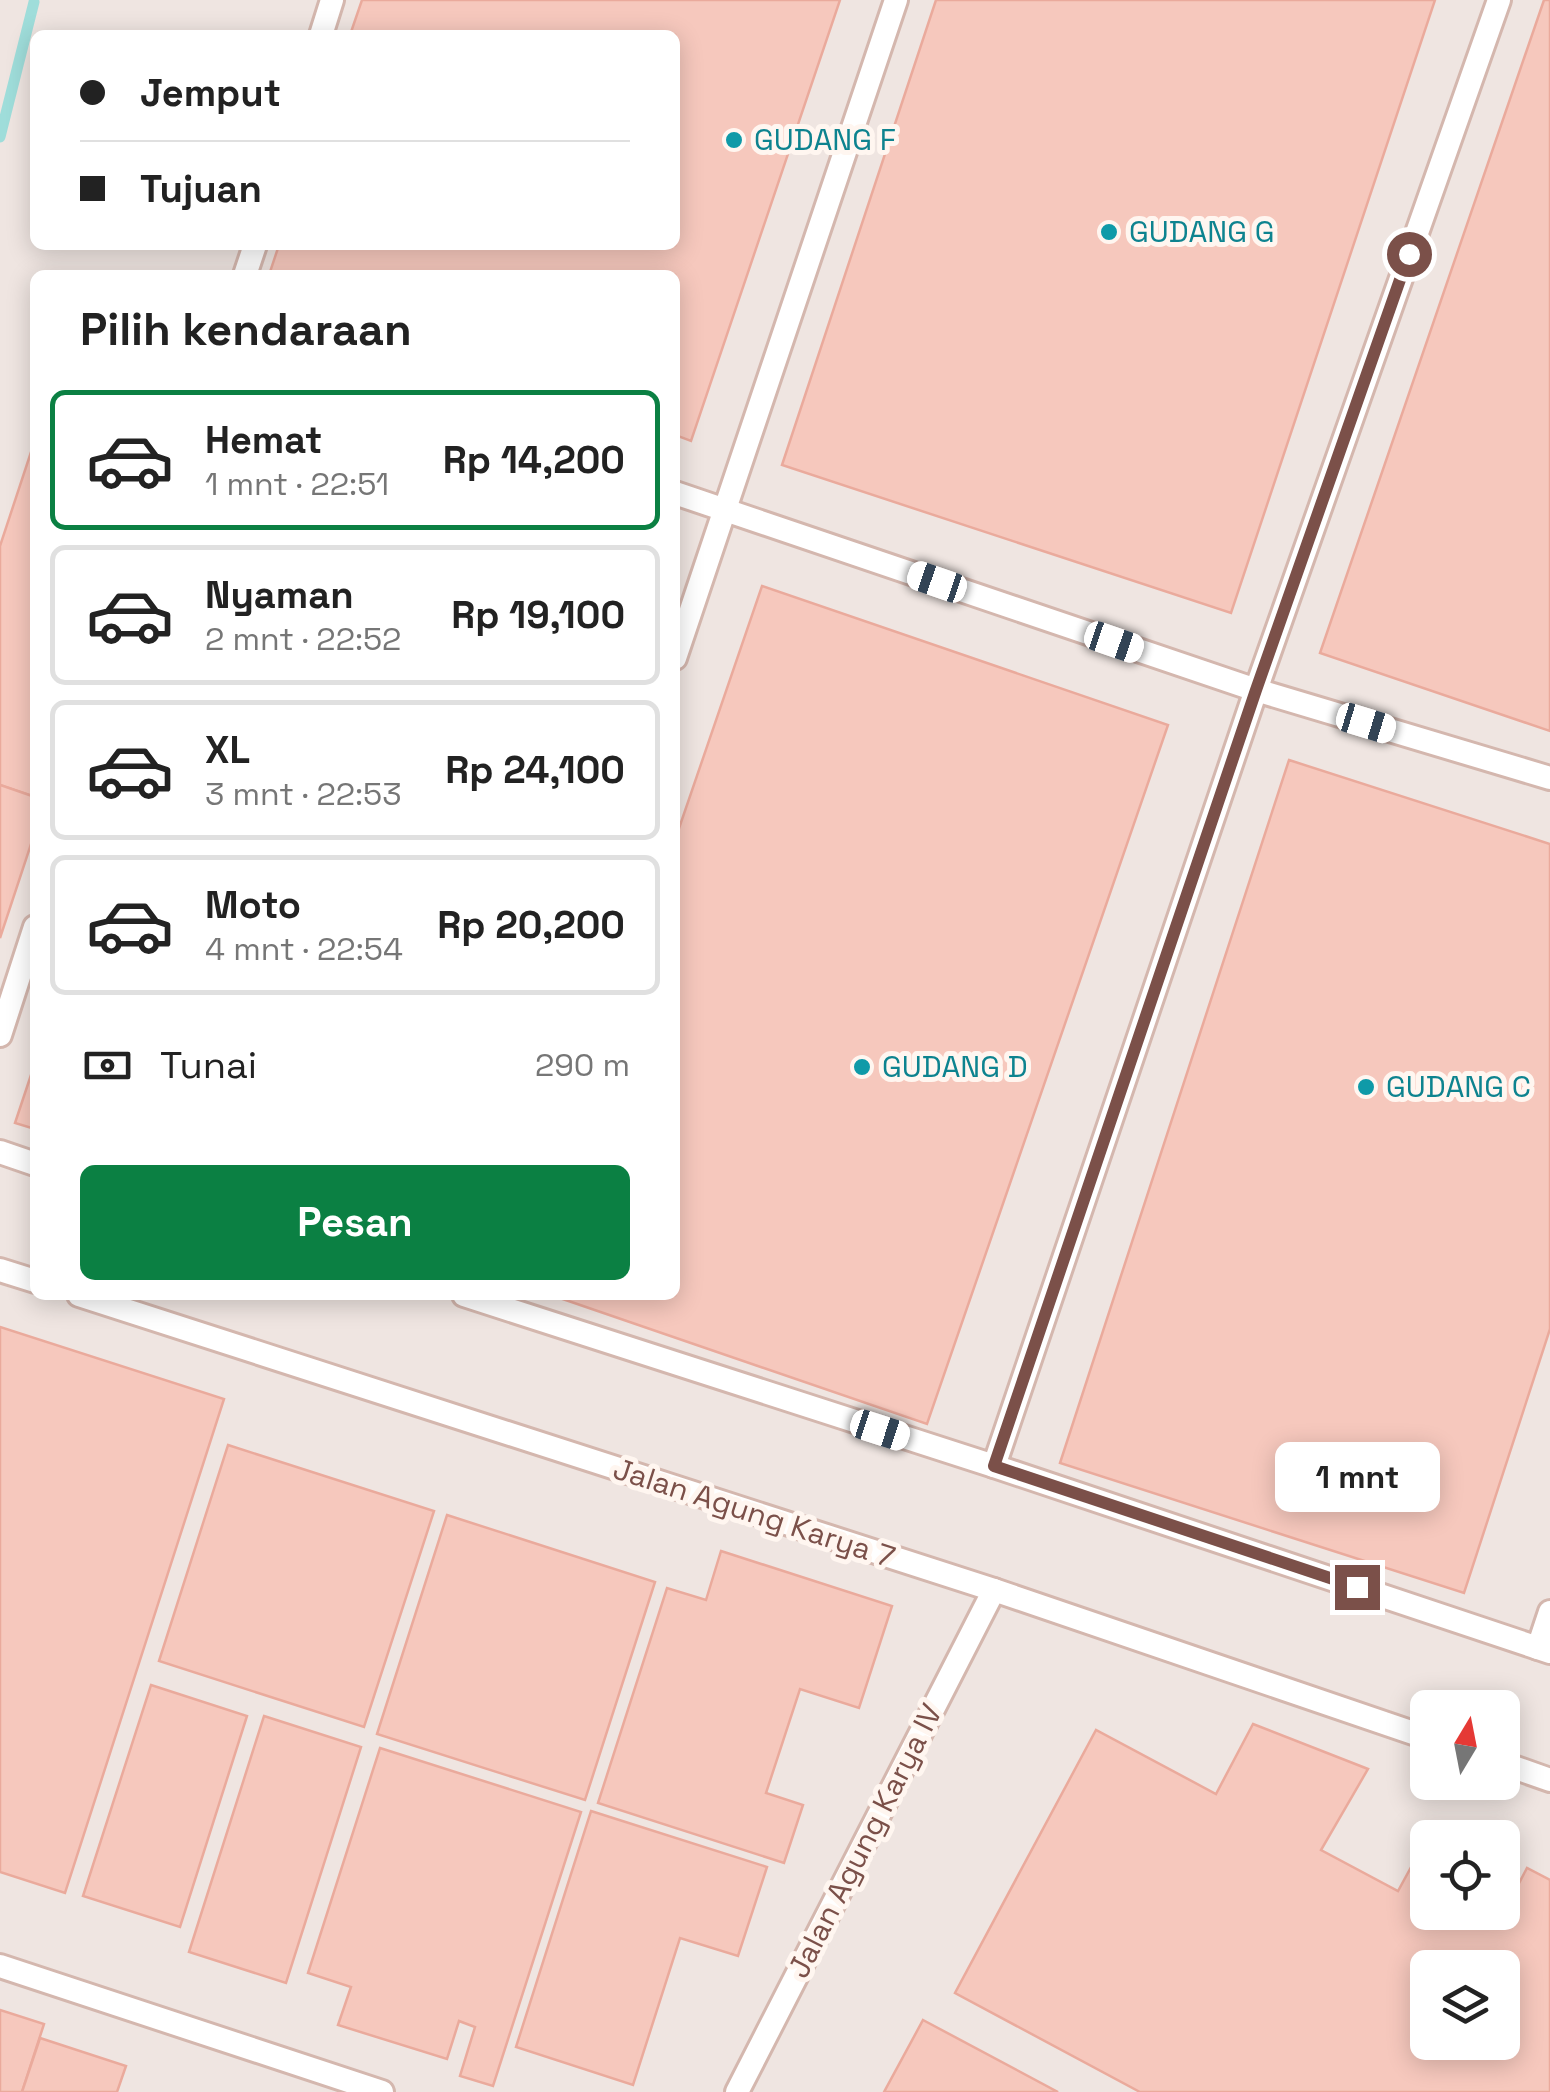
<!DOCTYPE html>
<html lang="id">
<meta charset="utf-8">
<style>
body{margin:0;font-family:"Space Grotesk",sans-serif;background:#f6f6f6;color:#222;height:100vh;display:flex;flex-direction:column;font-size:38px;white-space:nowrap}
*{box-sizing:border-box;margin:0}
p{font-size:32px;color:#767676}
.icon{flex:none;width:55px;height:55px;fill:none;stroke:currentColor;stroke-width:2;stroke-linecap:round;stroke-linejoin:round}
.map{position:relative;flex:1;overflow:hidden}
.details{position:absolute;left:30px;top:270px;width:650px;height:1030px;display:flex;flex-direction:column;background:#fff;border-radius:15px;box-shadow:0 5px 25px #0003}
.details>*{flex:none}
.top-card{position:absolute;left:30px;top:30px;width:650px;height:220px;border-radius:15px;box-shadow:0 5px 25px #0003;display:grid;align-content:center;height:220px;padding:0 50px;background:#fff}
.needle{width:65px;rotate:10deg}
.buttons{position:absolute;left:1410px;top:1690px;display:grid;gap:20px}
.buttons a{display:grid;place-items:center;width:110px;height:110px;border-radius:15px;background:#fff;box-shadow:0 5px 25px #0003;font-size:50px}
.end{position:absolute;width:45px;height:45px;margin:-22px;border:12px solid #7b5049;background:#fff;box-shadow:0 0 0 5px #fff}
.from{border-radius:50%}
.bubble{position:absolute;height:70px;border-radius:15px;background:#fff;box-shadow:0 5px 25px #0003;font-size:32px;font-weight:700;line-height:70px;text-align:center}
.car{position:absolute;width:30px;height:60px;margin:-30px -15px;border-radius:12px;box-shadow:0 0 8px 2px #0007;background:linear-gradient(#fff 24%,#345 0 40%,#fff 0 76%,#345 0 86%,#fff 0)}
.top-card b{display:flex;align-items:center;gap:35px;height:95px;font-size:38px}
.top-card b+b{border-top:2px solid #e0e0e0}
.top-card i{width:25px;height:25px;background:#222}
ul{padding:0;list-style:none}
li{display:flex;align-items:center;gap:30px;height:140px;margin:0 20px 15px;padding:0 30px;border:5px solid #e0e0e0;border-radius:15px}
li div{flex:1}
li b{display:block;font-size:38px}
li em{font-style:normal;font-weight:700}
li.active{border-color:#0b8043}
li>.icon{width:90px;height:90px;stroke-width:1.5}
h2{padding:0 50px;font-size:45px;line-height:120px}
.pay{display:flex;align-items:center;gap:25px;height:110px;padding:0 50px;font-size:38px}
.pay p{margin-inline-start:auto}
.action{display:flex;gap:20px;margin-top:auto;padding:20px 50px}
.action a{flex:1;height:115px;border-radius:15px;background:#0b8043;color:#fff;font-size:40px;font-weight:700;line-height:115px;text-align:center}
.map>svg:first-child{display:block}
.industrial{fill:#efe5e1;fill-rule:evenodd}
.lines{fill:none;stroke-linecap:round;stroke-linejoin:round}
.stream{stroke:#9fddda;stroke-width:11}
.building{fill:#f6c8bd;stroke:#eaaa9c;stroke-width:2.5;fill-rule:evenodd}
.service-casing{stroke:#d4b7ae;stroke-width:28}
.service{stroke:#fff;stroke-width:22}
.route{stroke:#7b5049;stroke-width:12}
.culture-dot{fill:#0f9aa8;stroke:#fff6f0;stroke-width:4}
.labels{text-anchor:middle;stroke-width:10;stroke-linejoin:round;paint-order:stroke}
.culture-label{font-size:30px;fill:#0d838f;stroke:#fff6f0;text-anchor:start}
.street-label{font-size:30px;fill:#7b5049;stroke:#fff6f0}
</style>
<div class="map">
<svg width="1550" height="2092" viewBox="0 0 1550 2092">
<rect width="100%" height="100%" fill="#fef1e8"/>
<path class="industrial" d="M0 0H1550V2092H0ZM35 35H675V245H35ZM35 275H675V1295H35ZM1428 1708H1502V1782H1428ZM1428 1838H1502V1912H1428ZM1428 1968H1502V2042H1428Z"/>
<g class="lines">
<path class="stream" d="M0 137 34 2"/>
</g>
<g class="building">
<path d="M362 0H840L691 441 675 435V275H269L279 245H675V35H350Z"/>
<path d="M936 0H1435L1231 613 782 465Z"/>
<path d="M1544 0H1550V731L1320 653Z"/>
<path d="M35 440V797L0 785V546Z"/>
<path d="M762 586 1168 725 927 1424 551 1295H675V840Z"/>
<path d="M1289 760 1550 844V1329L1464 1593 1060 1463Z"/>
<path d="M0 785 35 797V832L0 938Z"/>
<path d="M35 1063V1129L15 1123Z"/>
<path d="M0 1327 224 1399 65 1893 0 1872Z"/>
<path d="M228 1445 434 1511 364 1727 159 1661Z"/>
<path d="M447 1515 655 1582 585 1800 377 1734Z"/>
<path d="M721 1551 892 1606 859 1708 800 1689 766 1793 803 1805 784 1863 598 1803 667 1588 706 1600Z"/>
<path d="M151 1685 247 1716 180 1927 83 1896Z"/>
<path d="M264 1716 361 1747 286 1983 189 1952Z"/>
<path d="M1253 1724 1368 1769 1321 1850 1398 1891 1428 1836 1430 1838 1428 1912H1502V1877L1518 1885 1527 1868 1550 1880V2092H1140L955 1993 1096 1730 1216 1794ZM1428 1968H1502V2042H1428Z"/>
<path d="M380 1748 581 1812 493 2086 460 2076 475 2027 459 2021 447 2059 338 2025 351 1987 308 1973Z"/>
<path d="M591 1811 767 1867 738 1956 680 1938 633 2085 516 2047Z"/>
<path d="M0 2010 44 2024 22 2092H0Z"/>
<path d="M923 2020 1058 2092H884Z"/>
<path d="M40 2038 126 2066 117 2092H22Z"/>
</g>
<g class="lines">
<defs>
<g id="service">
<path d="M1499 0 1256 690 994 1466 1550 1652"/>
<path d="M321 35 332 0"/>
<path d="M245 275 255 245"/>
<path d="M675 493 1256 690 1550 778"/>
<path d="M675 658 896 0"/>
<path d="M0 1035 35 927"/>
<path d="M0 1152 35 1164"/>
<path d="M0 1270 35 1281"/>
<path d="M79 1295 994 1590 1428 1738"/>
<path d="M464 1295 994 1466"/>
<path d="M1538 1648 1550 1612"/>
<path d="M1502 1763 1550 1780"/>
<path d="M0 1966 382 2092"/>
<path d="M737 2092 994 1590"/>
</g>
</defs>
<use href="#service" class="service-casing"/>
<use href="#service" class="service"/>
</g>
<g class="lines">
<path class="route" d="M1357 1587 994 1466 1256 690 1409 254"/>
</g>
<g class="culture-dot">
<circle cx="734" cy="140" r="10"/>
<circle cx="1109" cy="232" r="10"/>
<circle cx="862" cy="1067" r="10"/>
<circle cx="1366" cy="1087" r="10"/>
</g>
<g class="labels">
<g class="culture-label">
<text x="754" y="150">GUDANG F</text>
<text x="1129" y="242">GUDANG G</text>
<text x="882" y="1077">GUDANG D</text>
<text x="1386" y="1097">GUDANG C</text>
</g>
<g class="street-label">
<text transform="translate(754 1513) rotate(18)" y="10">Jalan Agung Karya 7</text>
<text transform="translate(865 1841) rotate(-63)" y="10">Jalan Agung Karya IV</text>
</g>
</g>
</svg>
<div class="buttons">
<a><svg class="needle" viewBox="-14 -14 28 28"><path d="M0-13l5 13h-10z" fill="#e53935"/><path d="M0 13l5-13h-10z" fill="#767676"/></svg></a>
<a><svg class="icon" aria-label="locate" viewBox="0 0 24 24"><circle cx="12" cy="12" r="6"/><path d="M12 2v4M12 18v4M2 12h4M18 12h4"/></svg></a>
<a><svg class="icon" aria-label="layers" viewBox="0 0 24 24"><path d="M12 4l9 5-9 5-9-5zM3 14l9 5 9-5"/></svg></a>
</div>
<i class="end from" style="left:1409px;top:254px"></i>
<i class="end" style="left:1357px;top:1587px"></i>
<div class="bubble" style="left:1275px;top:1442px;width:165px">1 mnt</div>
<i class="car" style="left:937px;top:582px;rotate:289deg"></i>
<i class="car" style="left:1114px;top:642px;rotate:109deg"></i>
<i class="car" style="left:1366px;top:723px;rotate:107deg"></i>
<i class="car" style="left:880px;top:1430px;rotate:108deg"></i>
<div class="top-card">
<b><i class="from"></i>Jemput</b>
<b><i></i>Tujuan</b>
</div>
<section class="details">
<h2>Pilih kendaraan</h2>
<ul>
<li class="active"><svg class="icon" aria-label="car" viewBox="0 0 24 24"><path d="M5 17H2v-5l4-1 3-4h7l3 4 3 1v5h-3M9 17h6M6 11h13"/><circle cx="7" cy="17" r="2"/><circle cx="17" cy="17" r="2"/></svg><div><b>Hemat</b><p>1 mnt · 22:51</p></div><em>Rp 14,200</em></li>
<li><svg class="icon" aria-label="car" viewBox="0 0 24 24"><path d="M5 17H2v-5l4-1 3-4h7l3 4 3 1v5h-3M9 17h6M6 11h13"/><circle cx="7" cy="17" r="2"/><circle cx="17" cy="17" r="2"/></svg><div><b>Nyaman</b><p>2 mnt · 22:52</p></div><em>Rp 19,100</em></li>
<li><svg class="icon" aria-label="car" viewBox="0 0 24 24"><path d="M5 17H2v-5l4-1 3-4h7l3 4 3 1v5h-3M9 17h6M6 11h13"/><circle cx="7" cy="17" r="2"/><circle cx="17" cy="17" r="2"/></svg><div><b>XL</b><p>3 mnt · 22:53</p></div><em>Rp 24,100</em></li>
<li><svg class="icon" aria-label="car" viewBox="0 0 24 24"><path d="M5 17H2v-5l4-1 3-4h7l3 4 3 1v5h-3M9 17h6M6 11h13"/><circle cx="7" cy="17" r="2"/><circle cx="17" cy="17" r="2"/></svg><div><b>Moto</b><p>4 mnt · 22:54</p></div><em>Rp 20,200</em></li>
</ul>
<div class="pay"><svg class="icon" aria-label="cash" viewBox="0 0 24 24"><path d="M3 7h18v10H3z"/><circle cx="12" cy="12" r="2"/></svg>Tunai<p>290 m</p></div>
<div class="action"><a>Pesan</a></div>
</section>
</div>
